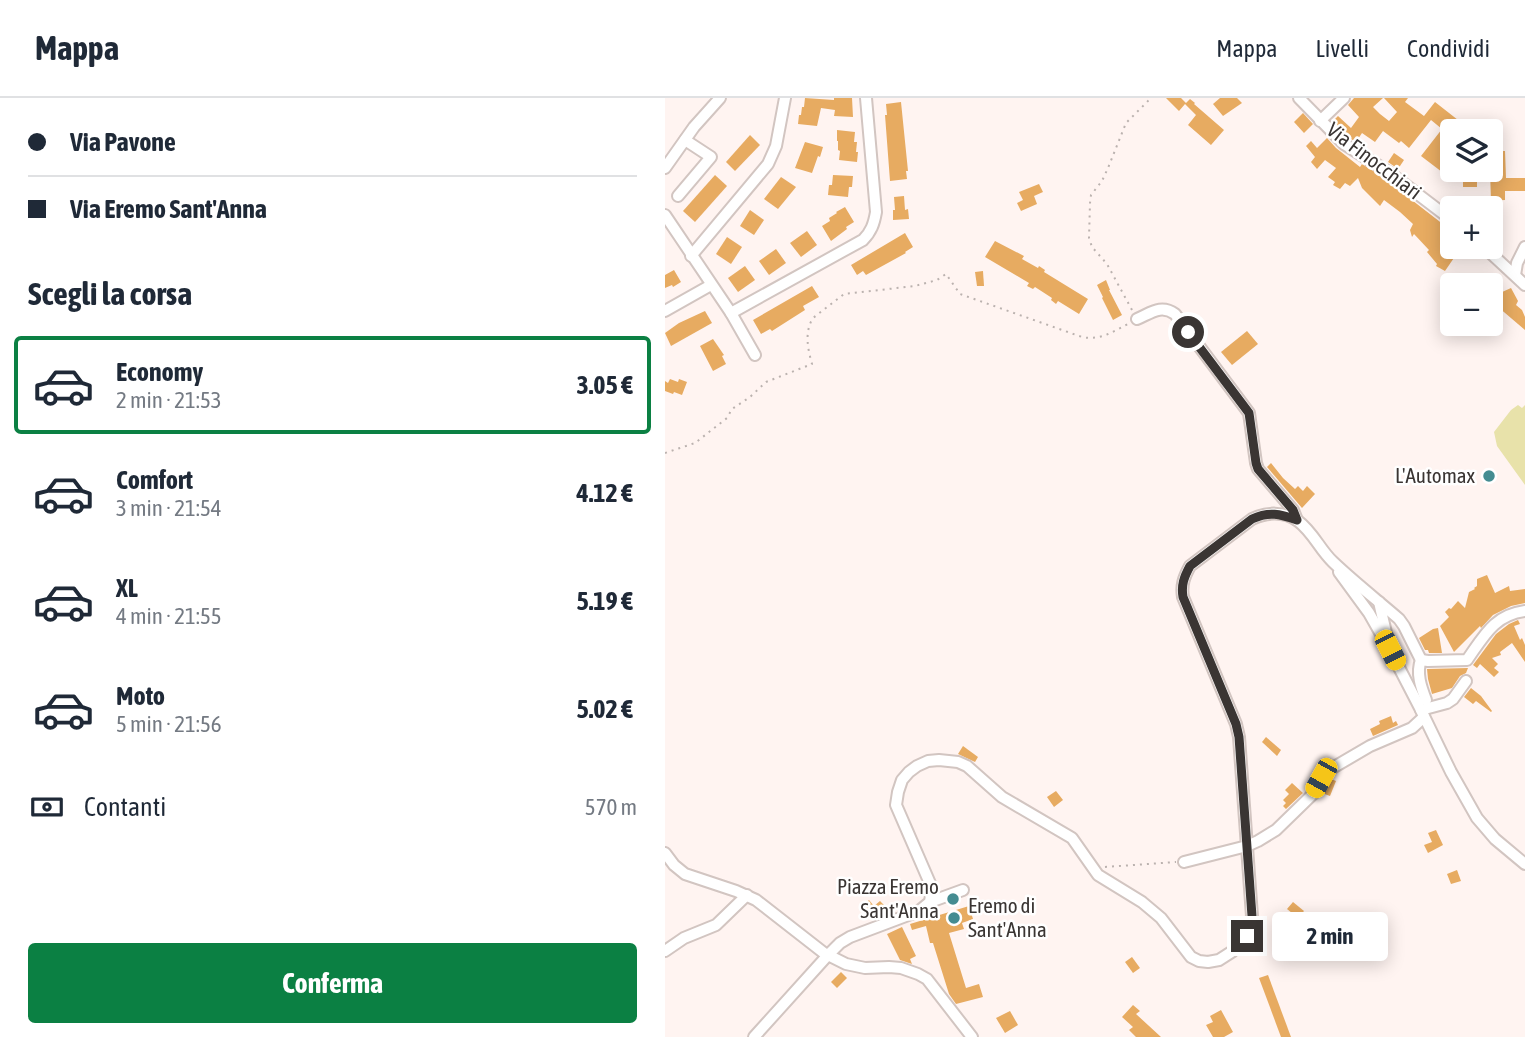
<!DOCTYPE html>
<html lang="it">
<meta charset="utf-8">
<style>
body{margin:0;font-family:"Asap Condensed",sans-serif;background:#f2f2f3;color:#1f2937;height:100vh;display:flex;flex-direction:column;font-size:26px;white-space:nowrap}
*{box-sizing:border-box;margin:0}
p{font-size:23px;color:#747a83}
.icon{flex:none;width:38px;height:38px;fill:none;stroke:currentColor;stroke-width:2;stroke-linecap:round;stroke-linejoin:round}
.map{position:relative;flex:1;overflow:hidden}
.sheet{display:flex;flex-direction:column;background:#fff;width:665px}
.sheet>*{flex:none}
.banner{display:grid;align-content:center;height:154px;padding:0 28px;background:#fff}
.controls{position:absolute;left:775px;top:21px;display:grid;gap:14px}
.controls a{display:grid;place-items:center;width:63px;height:63px;border-radius:7px;background:#fff;box-shadow:0 4px 18px #0003;font-size:35px}
.end{position:absolute;width:32px;height:32px;margin:-16px;border:9px solid #3a3533;background:#fff;box-shadow:0 0 0 4px #fff}
.from{border-radius:50%}
.bubble{position:absolute;height:49px;border-radius:7px;background:#fff;box-shadow:0 4px 18px #0003;font-size:23px;font-weight:700;line-height:49px;text-align:center}
.car{position:absolute;width:21px;height:42px;margin:-21px -10px;border-radius:9px;box-shadow:0 0 5px 2px #0007;background:linear-gradient(#f5c518 24%,#345 0 40%,#f5c518 0 76%,#345 0 86%,#f5c518 0)}
.banner b{display:flex;align-items:center;gap:24px;height:66px;font-size:26px}
.banner b+b{border-top:2px solid #e0e1e3}
.banner i{width:18px;height:18px;background:#1f2937}
ul{padding:0;list-style:none}
li{display:flex;align-items:center;gap:21px;height:98px;margin:0 14px 10px;padding:0 14px;border:4px solid transparent;border-radius:7px}
li div{flex:1}
li b{display:block;font-size:26px}
li em{font-style:normal;font-weight:700}
li.on{border-color:#0b8043}
li>.icon{width:63px;height:63px;stroke-width:1.5}
h2{padding:0 28px;font-size:32px;line-height:84px}
.pay{display:flex;align-items:center;gap:18px;height:77px;padding:0 28px;font-size:26px}
.pay p{margin-inline-start:auto}
.cta{display:flex;gap:14px;margin-top:auto;padding:14px 28px}
.cta a{flex:1;height:80px;border-radius:7px;background:#0b8043;color:#fff;font-size:28px;font-weight:700;line-height:80px;text-align:center}
header{display:flex;align-items:center;gap:42px;box-sizing:border-box;height:98px;padding:0 35px;background:#fff;border-bottom:2px solid #e0e1e3}
header strong{font-size:33px}
nav{display:flex;gap:38px;margin-inline-start:auto;font-size:24px}
main{display:flex;flex:1;min-height:0}
.map>svg:first-child{display:block}
.green{fill:#e8e2aa}
.building{fill:#e7ab61}
.lines{fill:none;stroke-linecap:round;stroke-linejoin:round}
.minor-casing{stroke:#d2c5c1;stroke-width:14}
.path{stroke:#bbb2af;stroke-width:2;stroke-dasharray:2 5;stroke-linecap:butt}
.minor{stroke:#fff;stroke-width:10}
.route{stroke:#3a3533;stroke-width:9}
.poi-dot{fill:#448c91;stroke:#fff;stroke-width:2.5}
.labels{text-anchor:middle;stroke-width:5;stroke-linejoin:round;paint-order:stroke}
.street-label{font-size:21px;fill:#3a3533;stroke:#fff}
.poi-label{font-size:21px;fill:#3a3533;stroke:#fff;text-anchor:end}
</style>
<header>
<strong>Mappa</strong>
<nav><a>Mappa</a><a>Livelli</a><a>Condividi</a></nav>
</header>
<main>
<section class="sheet">
<div class="banner">
<b><i class="from"></i>Via Pavone</b>
<b><i></i>Via Eremo Sant'Anna</b>
</div>
<h2>Scegli la corsa</h2>
<ul>
<li class="on"><svg class="icon" aria-label="car" viewBox="0 0 24 24"><path d="M5 17H2v-5l4-1 3-4h7l3 4 3 1v5h-3M9 17h6M6 11h13"/><circle cx="7" cy="17" r="2"/><circle cx="17" cy="17" r="2"/></svg><div><b>Economy</b><p>2 min · 21:53</p></div><em>3.05 €</em></li>
<li><svg class="icon" aria-label="car" viewBox="0 0 24 24"><path d="M5 17H2v-5l4-1 3-4h7l3 4 3 1v5h-3M9 17h6M6 11h13"/><circle cx="7" cy="17" r="2"/><circle cx="17" cy="17" r="2"/></svg><div><b>Comfort</b><p>3 min · 21:54</p></div><em>4.12 €</em></li>
<li><svg class="icon" aria-label="car" viewBox="0 0 24 24"><path d="M5 17H2v-5l4-1 3-4h7l3 4 3 1v5h-3M9 17h6M6 11h13"/><circle cx="7" cy="17" r="2"/><circle cx="17" cy="17" r="2"/></svg><div><b>XL</b><p>4 min · 21:55</p></div><em>5.19 €</em></li>
<li><svg class="icon" aria-label="car" viewBox="0 0 24 24"><path d="M5 17H2v-5l4-1 3-4h7l3 4 3 1v5h-3M9 17h6M6 11h13"/><circle cx="7" cy="17" r="2"/><circle cx="17" cy="17" r="2"/></svg><div><b>Moto</b><p>5 min · 21:56</p></div><em>5.02 €</em></li>
</ul>
<div class="pay"><svg class="icon" aria-label="cash" viewBox="0 0 24 24"><path d="M3 7h18v10H3z"/><circle cx="12" cy="12" r="2"/></svg>Contanti<p>570 m</p></div>
<div class="cta"><a>Conferma</a></div>
</section>
<div class="map">
<svg width="860" height="939" viewBox="0 0 860 939">
<rect width="100%" height="100%" fill="#fff4f1"/>
<path class="green" d="M853 307 857 310 860 307V387L832 348 829 334 846 312Z"/>
<g class="building">
<path d="M140 0 169 2V0H187L188 19 169 18 170 12 156 10 152 28 133 26 134 17H136L137 9H139Z"/>
<path d="M501 0H516L521 5 525 1 530 5 529 6 559 32 546 47 523 27 531 17 520 6 514 13Z"/>
<path d="M555 0H572L577 5 558 18 548 6Z"/>
<path d="M689 0H718L708 9 715 16 724 23 732 14 719 0H743L740 4 759 18 770 4 807 33H788V45L779 55 785 60 780 66 782 68 777 74 756 58 777 31 766 22 744 50 736 43 734 45 718 33 710 44 697 35 691 44 684 40 668 23 673 18 686 30 694 19 683 7Z"/>
<path d="M236 4 243 73H241L242 81 225 83 220 17H222L221 6Z"/>
<path d="M638 15 648 26 639 35 629 24Z"/>
<path d="M172 32 190 34 189 44H192L191 54H193L192 64 174 62 175 53 173 52V43H172Z"/>
<path d="M85 37 95 47 70 73 61 64Z"/>
<path d="M662 40 671 50 695 69 697 66 716 78 788 134 778 144 784 150 793 154 780 173 771 168 772 166 762 154 764 152 749 136 747 139 745 132 748 126 735 114 719 102 715 108 697 90 693 80 685 88 680 85 675 91 668 87 670 84 663 79 671 70 660 62 652 71 646 64 650 59 641 48 646 43 652 50Z"/>
<path d="M140 44 158 49 155 59 153 58 147 75 130 70Z"/>
<path d="M826 53H840L841 80H860V93H840V102L826 103 825 72H826Z"/>
<path d="M729 55 739 62 733 71 723 64Z"/>
<rect x="798" y="72" width="14" height="17"/>
<path d="M50 77 62 88 30 124 18 113Z"/>
<path d="M168 77 188 78 187 89H184L183 99 163 97 164 87H167Z"/>
<path d="M116 79 131 89 113 111 99 101Z"/>
<path d="M374 86 378 94 369 98 372 106 356 113 352 105 358 102 354 94Z"/>
<path d="M239 98 240 112 243 111 244 121 228 122V112H230L229 99Z"/>
<path d="M180 109 189 124 181 129 182 131 166 143 157 128 165 123 164 120 172 115 171 114Z"/>
<path d="M85 112 99 122 89 137 75 128Z"/>
<path d="M142 133 152 147 136 159 125 145Z"/>
<path d="M240 135 248 149 240 154 241 155 201 177 198 173 192 177 186 167Z"/>
<path d="M62 139 77 149 66 166 51 156Z"/>
<path d="M330 143 359 158 357 161 373 170 374 168 380 172 379 174 423 201 414 216 393 203 391 206 386 202 387 200 370 189 368 191 362 188 364 185 320 159Z"/>
<path d="M111 151 121 165 104 177 94 163Z"/>
<path d="M80 168 90 182 73 194 63 180Z"/>
<path d="M9 172 16 184 8 189 7 187 0 190V177Z"/>
<path d="M318 173 319 188H312L310 174Z"/>
<path d="M441 182 445 192H444L457 217 448 222 437 200 438 199 432 187Z"/>
<path d="M147 188 154 199 138 208 140 212 107 233 105 231 96 236 88 222Z"/>
<path d="M846 190 853 203 851 207 857 212 860 219V232L826 203V199Z"/>
<path d="M40 213 47 225 6 248 0 235 14 225Z"/>
<path d="M582 233 593 246 567 267 556 254Z"/>
<path d="M48 241 59 257 57 258 61 266 48 273 35 248Z"/>
<path d="M5 281 13 284 14 281 22 284 17 297 9 294 8 296 0 293V283L3 285Z"/>
<path d="M606 365 618 380 630 391 633 388 638 393 642 388 650 396 637 410 602 369Z"/>
<path d="M822 477 830 495 844 488 845 493 860 491V505L846 508 828 517 816 530 815 528 789 554 775 528 784 519 780 514 784 510 786 511 793 503 800 510 804 494 810 491 809 490 812 488V481Z"/>
<path d="M853 522 855 526 849 528 855 542 857 540 860 547V564L847 545 835 554 836 557 827 560 833 566 829 570 834 574 829 579 815 566 812 570 808 567 831 536 844 526Z"/>
<path d="M773 530 777 555H764L763 552H760L754 540 768 531Z"/>
<path d="M803 570 801 575 795 578 787 590 767 596 763 581 762 571Z"/>
<path d="M806 590 816 598 827 613 826 614 811 603 808 606 799 599Z"/>
<path d="M726 618 728 625 731 623 733 627 708 638 705 631 715 626 714 623Z"/>
<path d="M601 639 616 652 612 658 597 644Z"/>
<path d="M298 648 313 659 310 664 293 656Z"/>
<path d="M666 681 671 683 665 698 657 695Z"/>
<path d="M627 685 638 695 621 711 618 708 621 705 618 702 624 696 620 692Z"/>
<path d="M391 693 398 702 389 709 382 699Z"/>
<path d="M771 732 778 747 763 755 759 747 767 744 763 735Z"/>
<path d="M792 772 796 783 786 786 782 776Z"/>
<path d="M204 802 209 808 215 803 227 815 208 822 197 809Z"/>
<path d="M628 804 639 813 633 820 622 811Z"/>
<path d="M304 808 308 821 297 825 299 831 284 835 301 890 314 886 318 899 291 906 284 896 268 845H265L261 828 247 832 245 826Z"/>
<path d="M237 829 251 858 245 861 247 866 235 862 222 836Z"/>
<path d="M467 859 475 870 468 875 460 864Z"/>
<path d="M176 874 182 880 172 890 166 884Z"/>
<path d="M603 877 626 939H616L594 880Z"/>
<path d="M468 907 475 913 471 916 496 939H471L464 932 468 929 457 919Z"/>
<path d="M556 912 568 934 559 939H548L541 927 548 924 545 918Z"/>
<path d="M345 913 353 927 340 935 331 920Z"/>
</g>
<g class="lines">
<defs>
<g id="minor">
<path d="M634 0 679 46 725 75 788 123"/>
<path d="M655 23 679 0"/>
<path d="M0 70 29 29 55 0"/>
<path d="M13 98 46 59 20 42"/>
<path d="M0 117 66 215 90 257"/>
<path d="M819 149 860 187"/>
<path d="M26 158 103 66 111 48 120 0"/>
<path d="M850 177 852 165 860 149"/>
<path d="M0 213 46 187"/>
<path d="M66 215 198 142C206 134 209 126 211 114L201 0"/>
<path d="M472 221C486 215 496 206 510 216L584 315 591 365 593 371 628 412 632 422"/>
<path d="M674 474 704 515 725 552 755 610 786 674 812 720 830 741 860 766"/>
<path d="M714 504 722 539"/>
<path d="M756 562 763 563 802 562C819 538 829 517 860 513"/>
<path d="M756 562C751 575 756 589 761 602"/>
<path d="M756 612 782 605 788 601 801 583"/>
<path d="M0 755 9 767 20 776 71 793 91 802 159 855 181 866 200 870 224 869 236 870 253 876 262 881 307 939"/>
<path d="M519 764 582 748 593 743 611 732 648 696 656 680 664 672 705 648 747 630 759 619"/>
<path d="M265 804 298 792"/>
<path d="M0 853 19 840 51 827 82 797"/>
<path d="M89 939 163 857 175 845 185 839 254 813 265 804 267 790 231 707 233 694 237 682 244 674 252 668 263 663 274 662 293 664 302 668 337 699 407 740 433 777 477 804 496 820 526 859 534 863 543 864 554 862 568 853 582 838 587 818 574 639 571 626 518 499C516 487 519 479 525 468L587 421C601 414 619 413 633 423 648 434 655 452 668 464 689 484 712 502 734 521L739 528 756 562"/>
</g>
</defs>
<use href="#minor" class="minor-casing"/>
<g class="path">
<path d="M467 212 442 166 427 149 424 140 425 105 426 97 437 83 443 70 461 25 486 0"/>
<path d="M0 355 30 345 62 320 67 311 85 299 101 284 147 266C143 252 139 234 148 220L179 196 250 188 272 182 281 176 295 196 417 239C435 243 449 233 465 225"/>
<path d="M440 769 511 764"/>
</g>
<use href="#minor" class="minor"/>
</g>
<g class="lines">
<path class="route" d="M523 234 584 315 591 365 593 371 628 412 632 422C615 416 604 413 587 421L525 468C519 479 516 487 518 499L571 626 574 639 587 818 582 838"/>
</g>
<g class="poi-dot">
<circle cx="824" cy="378" r="7"/>
<circle cx="288" cy="801" r="7"/>
<circle cx="289" cy="820" r="7"/>
</g>
<g class="labels">
<g class="street-label">
<text transform="translate(709 63) rotate(37)" y="7">Via Finocchiari</text>
</g>
<g class="poi-label">
<text x="810" y="385">L'Automax</text>
<text x="274" y="796">Piazza Eremo<tspan x="274" dy="24">Sant'Anna</tspan></text>
<text x="303" y="815" text-anchor="start">Eremo di<tspan x="303" dy="24">Sant'Anna</tspan></text>
</g>
</g>
</svg>
<div class="controls">
<a><svg class="icon" aria-label="layers" viewBox="0 0 24 24"><path d="M12 4l9 5-9 5-9-5zM3 14l9 5 9-5"/></svg></a>
<a>+</a>
<a>−</a>
</div>
<i class="end from" style="left:523px;top:234px"></i>
<i class="end" style="left:582px;top:838px"></i>
<div class="bubble" style="left:607px;top:814px;width:116px">2 min</div>
<i class="car" style="left:725px;top:552px;rotate:153deg"></i>
<i class="car" style="left:656px;top:680px;rotate:209deg"></i>
</div>
</main>
